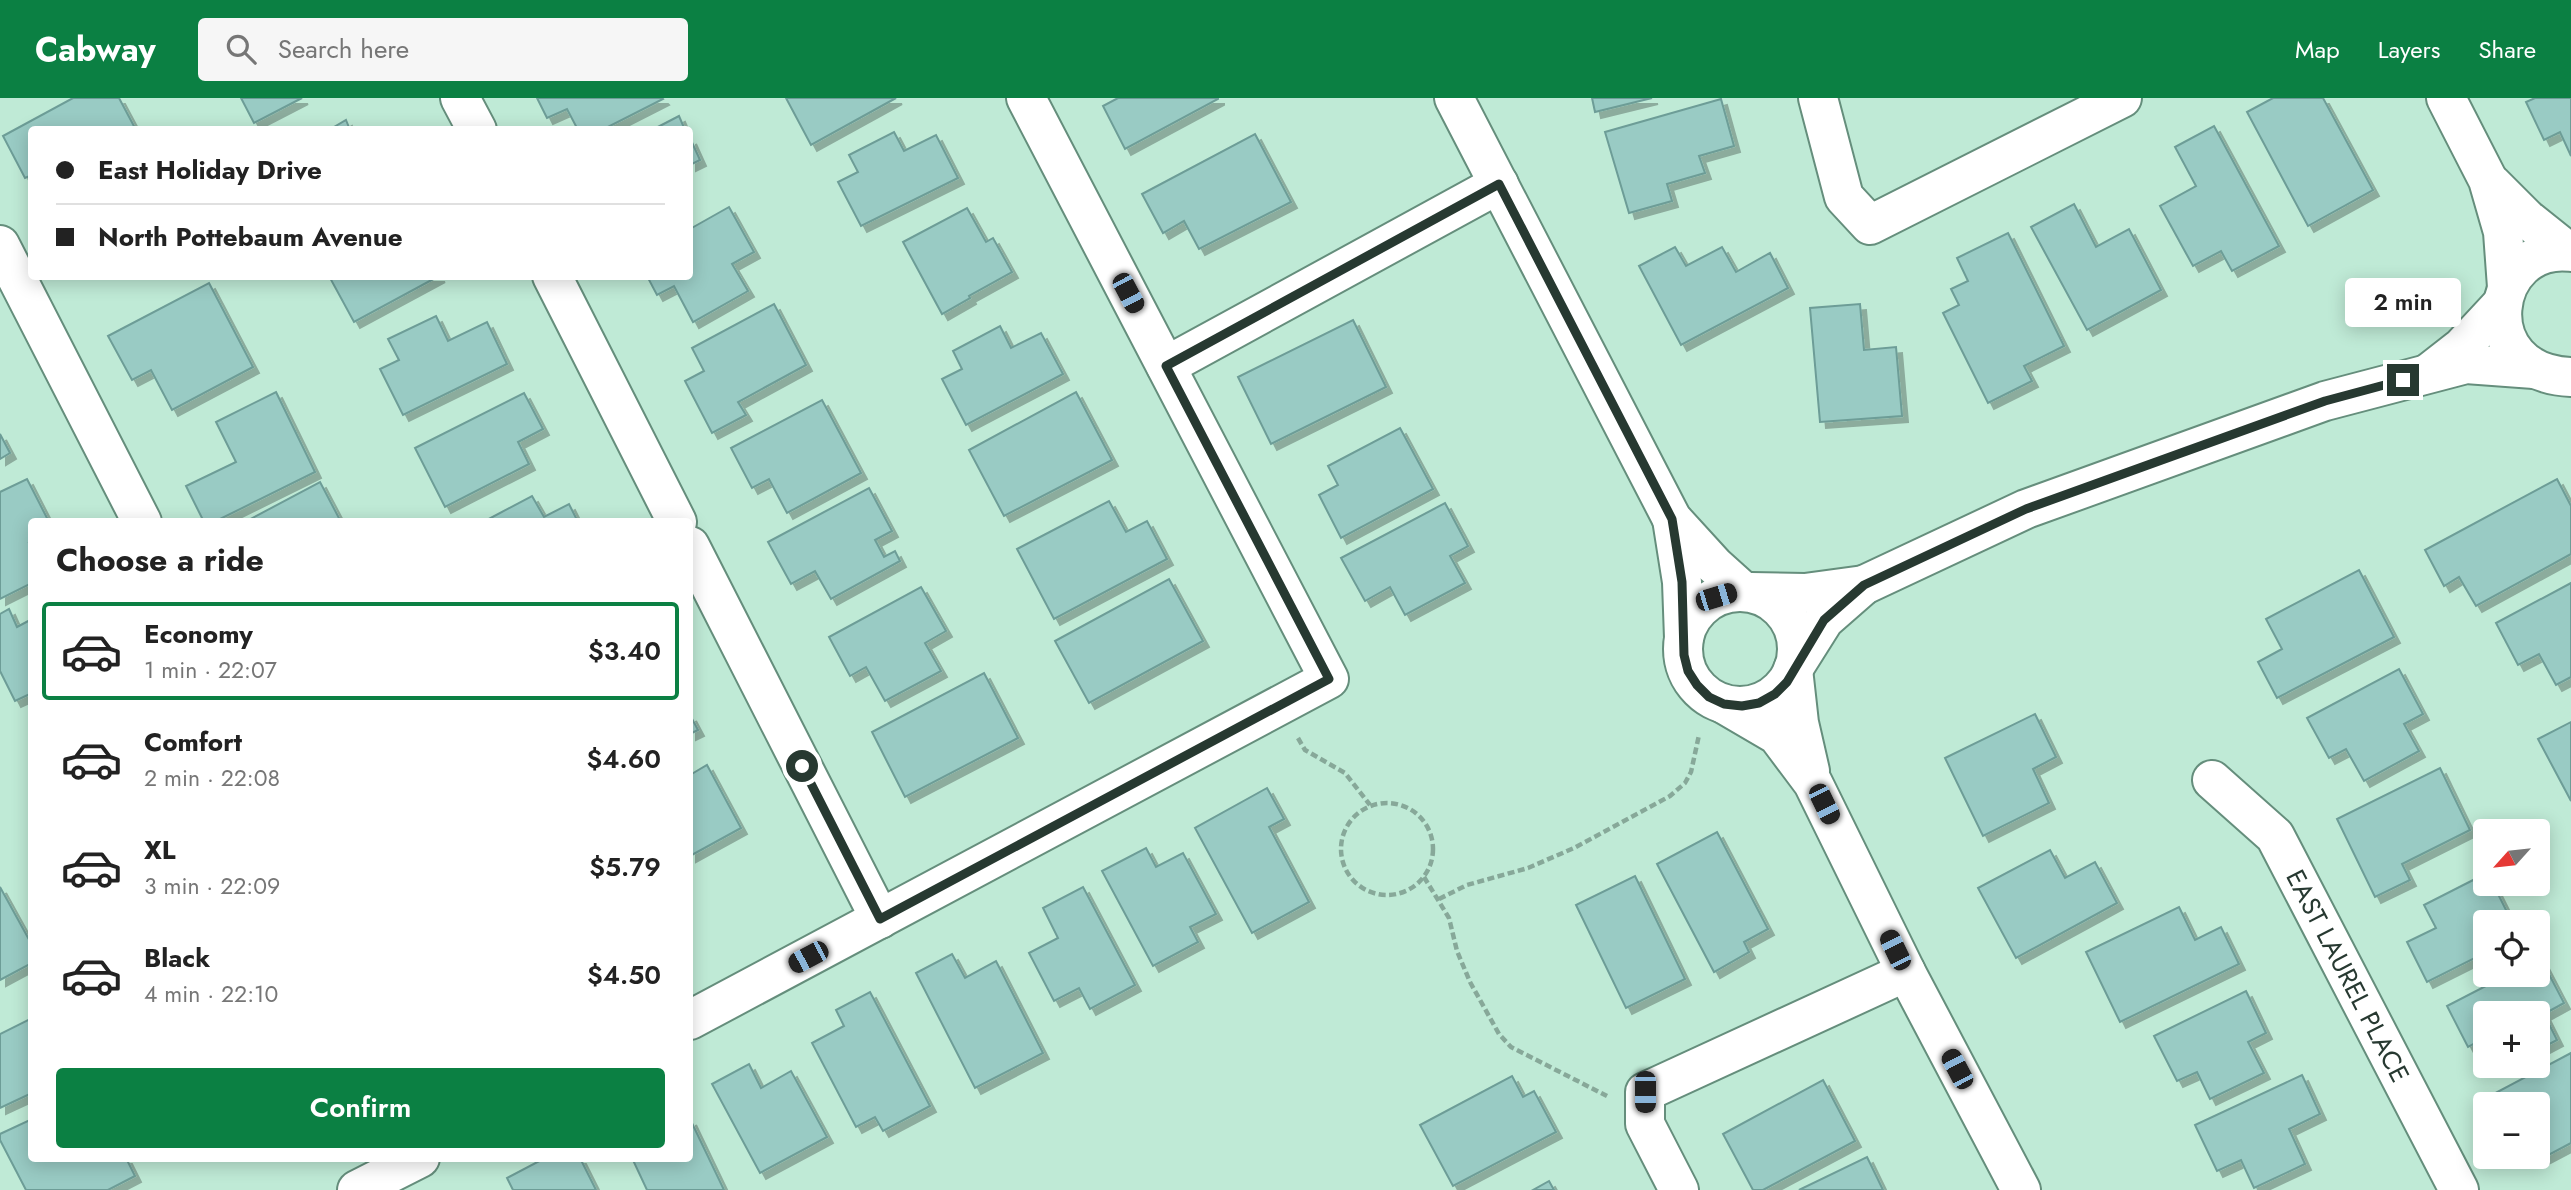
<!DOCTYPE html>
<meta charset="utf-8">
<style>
body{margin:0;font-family:Jost,sans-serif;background:#f6f6f6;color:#222;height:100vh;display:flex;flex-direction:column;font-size:26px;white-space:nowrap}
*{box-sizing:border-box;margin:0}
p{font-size:23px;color:#767676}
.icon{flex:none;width:38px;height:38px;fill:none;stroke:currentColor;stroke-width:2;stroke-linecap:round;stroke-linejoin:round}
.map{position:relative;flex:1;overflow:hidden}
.sheet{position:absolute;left:28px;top:420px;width:665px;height:644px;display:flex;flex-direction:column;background:#fff;border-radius:7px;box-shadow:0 4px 18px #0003}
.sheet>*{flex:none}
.banner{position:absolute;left:28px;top:28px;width:665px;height:154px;border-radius:7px;box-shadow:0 4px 18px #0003;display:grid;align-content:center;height:154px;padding:0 28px;background:#fff}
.needle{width:46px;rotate:243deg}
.tools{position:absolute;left:2473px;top:721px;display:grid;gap:14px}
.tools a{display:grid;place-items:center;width:77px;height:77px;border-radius:7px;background:#fff;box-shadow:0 4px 18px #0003;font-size:35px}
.end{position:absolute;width:32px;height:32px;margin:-16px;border:9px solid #273931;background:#fff;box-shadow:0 0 0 4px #fff}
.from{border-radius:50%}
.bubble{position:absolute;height:49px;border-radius:7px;background:#fff;box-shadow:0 4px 18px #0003;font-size:23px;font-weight:600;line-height:49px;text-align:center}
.car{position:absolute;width:21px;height:42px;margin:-21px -10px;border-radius:9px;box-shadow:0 0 5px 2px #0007;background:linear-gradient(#222 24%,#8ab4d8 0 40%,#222 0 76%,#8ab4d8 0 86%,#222 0)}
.banner b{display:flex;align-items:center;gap:24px;height:66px;font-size:26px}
.banner b+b{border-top:2px solid #e0e0e0}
.banner i{width:18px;height:18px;background:#222}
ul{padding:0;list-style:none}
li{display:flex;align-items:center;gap:21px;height:98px;margin:0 14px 10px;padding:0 14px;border:4px solid transparent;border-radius:7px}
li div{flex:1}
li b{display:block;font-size:26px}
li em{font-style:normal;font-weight:600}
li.current{border-color:#0b8043}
li>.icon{width:63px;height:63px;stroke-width:1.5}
h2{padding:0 28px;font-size:32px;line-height:84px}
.action{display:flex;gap:14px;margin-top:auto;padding:14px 28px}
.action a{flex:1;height:80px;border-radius:7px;background:#0b8043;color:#fff;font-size:28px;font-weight:600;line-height:80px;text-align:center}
header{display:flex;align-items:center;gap:42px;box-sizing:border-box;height:98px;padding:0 35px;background:#0b8043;color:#fff}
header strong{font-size:33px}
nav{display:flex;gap:38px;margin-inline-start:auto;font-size:24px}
.search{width:490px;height:63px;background:#f6f6f6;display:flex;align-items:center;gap:18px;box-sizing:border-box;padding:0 24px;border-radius:7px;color:#767676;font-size:26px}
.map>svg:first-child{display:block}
.building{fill:#99cbc4;stroke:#6d9d97;stroke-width:2;filter:url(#shadow)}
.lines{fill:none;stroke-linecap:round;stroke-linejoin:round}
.minor-casing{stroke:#658e7c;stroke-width:42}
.path{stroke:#87a899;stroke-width:4.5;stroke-dasharray:7 3.5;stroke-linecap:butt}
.minor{stroke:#fff;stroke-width:38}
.route{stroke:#273931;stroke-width:9}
.labels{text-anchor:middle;stroke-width:7;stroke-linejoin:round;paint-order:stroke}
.street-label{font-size:26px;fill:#273931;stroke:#fff}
</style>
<header>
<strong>Cabway</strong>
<div class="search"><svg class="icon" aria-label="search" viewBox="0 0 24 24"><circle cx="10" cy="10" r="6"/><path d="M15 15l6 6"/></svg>Search here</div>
<nav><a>Map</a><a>Layers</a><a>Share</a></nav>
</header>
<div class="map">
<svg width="2571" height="1092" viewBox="0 0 2571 1092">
<defs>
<filter id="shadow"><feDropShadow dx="6" dy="6" stdDeviation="0" flood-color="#0004"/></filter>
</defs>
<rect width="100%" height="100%" fill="#bfead6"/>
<g class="building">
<path d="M73 0H119L136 32H32V77L25 80 3 38Z"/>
<path d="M241 0H302L254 25Z"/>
<path d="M537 0H662L663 1 602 32H578L567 11 547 20Z"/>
<path d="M786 0H896L811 47Z"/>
<path d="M1118 0H1218V1L1125 51 1103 8Z"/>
<path d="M1592 0H1652L1595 14Z"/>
<path d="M2273 0H2323L2373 92 2308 128 2247 14Z"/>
<path d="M2535 0H2571V58L2560 34 2544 42 2526 4Z"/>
<path d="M1721 1 1734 48 1699 58 1705 75 1667 86 1672 103 1629 115 1605 34Z"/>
<path d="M679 18 685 32H652Z"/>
<path d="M346 22 350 32H329Z"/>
<path d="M2214 28 2279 148 2232 173 2221 153 2193 168 2160 108 2196 88 2175 49Z"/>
<path d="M894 34 904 53 936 37 958 80 861 128 838 84 858 74 849 57Z"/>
<path d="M1255 36 1291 104 1199 151 1184 123 1163 135 1142 96Z"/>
<path d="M690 40 700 62 690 67Z"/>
<path d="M2074 106 2096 149 2129 131 2161 192 2087 232 2031 129Z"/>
<path d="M729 109 754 154 732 166 748 193 693 224 674 188 657 197 647 178H690V131Z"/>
<path d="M967 110 986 144 993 140 1012 174 969 198 970 200 942 216 903 144Z"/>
<path d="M2008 135 2064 248 2024 268 2032 283 1988 305 1943 215 1959 207 1951 191 1968 183 1957 160Z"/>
<path d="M1675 149 1686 168 1722 149 1736 174 1770 155 1788 190 1681 247 1639 168Z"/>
<path d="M329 178H439L354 224Z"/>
<path d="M209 185 253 269 172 312 151 272 132 282 108 238Z"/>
<path d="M774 206 806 267 738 304 746 317 712 335 685 283 704 273 692 250Z"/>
<path d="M1860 206 1864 252 1896 249 1902 318 1820 324 1810 210Z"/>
<path d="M436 218 448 243 487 224 507 266 403 317 380 271 399 262 388 241Z"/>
<path d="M1353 222 1386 289 1271 346 1238 279Z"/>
<path d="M1000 228 1011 250 1041 235 1063 276 966 327 942 281 962 271 953 253Z"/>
<path d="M276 294 315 374 214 424H204L186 388 236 364 216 324Z"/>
<path d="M1076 294 1112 362 1004 418 969 352Z"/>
<path d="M524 295 543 331 518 344 529 366 445 409 415 350Z"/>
<path d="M822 302 861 375 787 415 769 381 752 390 731 350Z"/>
<path d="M1400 330 1433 391 1341 440 1319 397 1338 387 1328 368Z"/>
<path d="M0 336 10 355 0 361Z"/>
<path d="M27 381 49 424H32V444L29 445 32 450V485L0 501V394Z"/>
<path d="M2557 381 2571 408V456L2476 508 2459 479 2444 488 2425 452Z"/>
<path d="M320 384 341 424H245Z"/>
<path d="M869 390 892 433 875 442 884 459 895 453 900 463 831 501 815 473 791 486 768 444Z"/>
<path d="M532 398 544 419 569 406 578 424 485 423Z"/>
<path d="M1109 403 1126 434 1147 423 1167 461 1054 521 1017 451Z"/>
<path d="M1445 405 1468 448 1450 458 1465 485 1405 517 1390 489 1365 503 1341 460Z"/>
<path d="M2359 472 2394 539 2277 600 2258 564 2282 551 2266 521Z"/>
<path d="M1169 481 1203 543 1089 605 1055 543Z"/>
<path d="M2571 485V579L2556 587 2539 556 2518 567 2496 525Z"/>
<path d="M921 489 946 533 925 545 941 573 885 603 866 569 850 578 829 539Z"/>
<path d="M9 511 17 529 32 521V595L15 603 0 573V516Z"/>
<path d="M2399 571 2423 616 2404 626 2419 653 2364 683 2346 651 2329 660 2307 620Z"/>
<path d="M984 575 1018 640 905 699 872 634Z"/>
<path d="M2035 616 2056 659 2033 671 2049 705 1983 738 1945 660Z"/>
<path d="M690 617 698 632 690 636Z"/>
<path d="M2571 624V703L2538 641Z"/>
<path d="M707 667 741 730 690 758V677Z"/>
<path d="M2440 670 2470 732 2402 766 2410 782 2375 799 2337 721Z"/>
<path d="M1267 690 1284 721 1269 729 1309 804 1252 835 1195 730Z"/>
<path d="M1717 734 1768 831 1744 844 1749 854 1714 874 1657 766Z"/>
<path d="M1146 750 1156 769 1183 755 1216 816 1190 829 1198 844 1153 868 1102 773Z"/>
<path d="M2050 752 2065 780 2095 764 2117 805 2016 860 1978 790Z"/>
<path d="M2485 776V786H2493L2512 824H2485V855L2427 884 2407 844 2436 830 2424 807Z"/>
<path d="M1635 778 1685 881 1626 910 1576 807Z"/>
<path d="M0 789 32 847V865L0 882Z"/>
<path d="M1083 789 1135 887 1090 911 1079 890 1054 903 1029 855 1058 840 1043 810Z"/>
<path d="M2179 809 2195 842 2221 829 2239 866 2120 924 2086 854Z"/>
<path d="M952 856 965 880 996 863 1043 955 975 990 916 875Z"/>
<path d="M2540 859 2564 905 2544 916 2557 942 2538 952V915H2485V940L2468 949 2447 908 2507 877H2538V861Z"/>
<path d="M2246 893 2266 935 2248 944 2264 975 2210 1001 2197 974 2177 983 2154 938Z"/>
<path d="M870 894 930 1008 883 1033 875 1019 856 1029 812 945 844 928 836 912Z"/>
<path d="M32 920V995L0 1010V936Z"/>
<path d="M2571 955V1045L2541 1061 2538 1055V1006H2489L2486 1000Z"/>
<path d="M749 966 761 990 791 973 827 1039 760 1075 712 986Z"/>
<path d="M2302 977 2320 1016 2289 1031 2305 1066 2254 1090 2241 1062 2217 1073 2195 1027Z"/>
<path d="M1512 978 1523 999 1534 993 1556 1034 1453 1088 1420 1027Z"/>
<path d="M1823 982 1855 1043 1763 1092H1753L1723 1036Z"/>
<path d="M32 1021V1060H126L135 1078 108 1092H26L0 1042V1036Z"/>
<path d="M690 1021 724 1092H647L632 1060H690Z"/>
<path d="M1867 1059 1883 1092H1799Z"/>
<path d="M545 1060H580L596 1092H513L507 1080Z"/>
<path d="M1549 1083 1554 1092H1533Z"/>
</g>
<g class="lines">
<defs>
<g id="minor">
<path d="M460 0 477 32"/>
<path d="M1454 0 1672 421 1714 467 1744 494"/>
<path d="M1818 0 1844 99 1870 127 2122 0"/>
<path d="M2446 0 2488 82 2503 134 2507 189"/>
<path d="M2492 86 2527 121 2567 153"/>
<path d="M0 147 142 424"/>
<path d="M2571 154C2489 144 2470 275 2571 279"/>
<path d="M552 178 677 424"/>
<path d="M1166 268 1499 86"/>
<path d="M2430 274 2462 249 2502 206"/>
<path d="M1672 421 1682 484 1684 540"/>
<path d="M690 448 880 821"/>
<path d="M1751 494 1805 495 1864 487"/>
<circle cx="1740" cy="551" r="57"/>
<path d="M1795 568 1824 522 1864 487 2026 411 2325 303 2466 266 2534 271"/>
<path d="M1793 571 1799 625 1810 673"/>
<path d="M1724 606 1777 637 1813 685 1906 874 2021 1092"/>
<path id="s1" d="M2212 682 2275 738 2459 1092"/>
<path d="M690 922 1329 581 1026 0"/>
<path d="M357 1092 420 1060"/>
<path d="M1679 1092 1645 1026V994L1906 874"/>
</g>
</defs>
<use href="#minor" class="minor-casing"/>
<g class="path">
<path d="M1298 640 1305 652 1345 675 1370 707"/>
<circle cx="1387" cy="751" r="46"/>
<path d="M1424 779 1449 820 1457 853 1470 884 1499 936 1511 949 1607 998"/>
<path d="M1439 801 1467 787 1528 770 1574 750 1670 698 1685 685 1691 674 1699 637"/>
</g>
<use href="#minor" class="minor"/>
</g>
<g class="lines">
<path class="route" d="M802 668 880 821 1329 581 1166 268 1499 86 1672 421 1682 484 1684 557 1688 573 1697 587 1709 599 1724 606 1742 608 1759 605 1775 596 1787 584 1824 522 1864 487 2026 411 2325 303 2403 282"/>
</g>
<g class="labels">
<g class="street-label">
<text dy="9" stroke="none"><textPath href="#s1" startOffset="242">EAST LAUREL PLACE</textPath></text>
</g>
</g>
</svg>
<div class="tools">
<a><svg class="needle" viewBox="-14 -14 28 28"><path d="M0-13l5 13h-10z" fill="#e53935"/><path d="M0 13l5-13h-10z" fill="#767676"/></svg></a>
<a><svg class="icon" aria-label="locate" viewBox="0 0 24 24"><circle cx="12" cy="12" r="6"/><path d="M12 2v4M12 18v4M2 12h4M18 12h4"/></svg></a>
<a>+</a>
<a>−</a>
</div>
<i class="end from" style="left:802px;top:668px"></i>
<i class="end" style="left:2403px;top:282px"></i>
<div class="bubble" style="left:2345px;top:180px;width:116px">2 min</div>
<i class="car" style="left:1128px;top:195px;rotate:152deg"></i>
<i class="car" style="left:1716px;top:499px;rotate:73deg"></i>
<i class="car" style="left:1824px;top:706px;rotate:154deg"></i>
<i class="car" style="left:1895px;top:852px;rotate:334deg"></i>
<i class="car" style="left:808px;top:859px;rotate:242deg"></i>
<i class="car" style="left:1957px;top:971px;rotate:332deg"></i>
<i class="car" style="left:1645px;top:994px;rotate:180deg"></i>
<div class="banner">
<b><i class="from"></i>East Holiday Drive</b>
<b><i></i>North Pottebaum Avenue</b>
</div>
<section class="sheet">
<h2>Choose a ride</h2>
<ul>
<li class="current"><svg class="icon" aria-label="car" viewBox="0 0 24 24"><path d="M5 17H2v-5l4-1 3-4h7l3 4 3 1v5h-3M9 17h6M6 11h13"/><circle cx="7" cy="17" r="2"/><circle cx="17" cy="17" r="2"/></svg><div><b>Economy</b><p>1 min · 22:07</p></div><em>$3.40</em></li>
<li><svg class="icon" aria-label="car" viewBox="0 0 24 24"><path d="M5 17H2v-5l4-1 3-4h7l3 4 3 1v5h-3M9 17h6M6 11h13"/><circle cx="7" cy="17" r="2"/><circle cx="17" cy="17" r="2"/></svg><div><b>Comfort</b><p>2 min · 22:08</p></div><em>$4.60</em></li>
<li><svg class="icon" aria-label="car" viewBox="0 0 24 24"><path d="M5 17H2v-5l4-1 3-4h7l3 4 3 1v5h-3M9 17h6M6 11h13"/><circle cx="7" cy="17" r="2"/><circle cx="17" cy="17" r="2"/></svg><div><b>XL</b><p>3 min · 22:09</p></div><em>$5.79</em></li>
<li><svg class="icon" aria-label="car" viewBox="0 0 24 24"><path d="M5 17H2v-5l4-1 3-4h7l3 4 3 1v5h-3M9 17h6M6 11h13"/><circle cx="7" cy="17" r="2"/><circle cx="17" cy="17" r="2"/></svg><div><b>Black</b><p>4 min · 22:10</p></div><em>$4.50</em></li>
</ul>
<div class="action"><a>Confirm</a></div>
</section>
</div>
